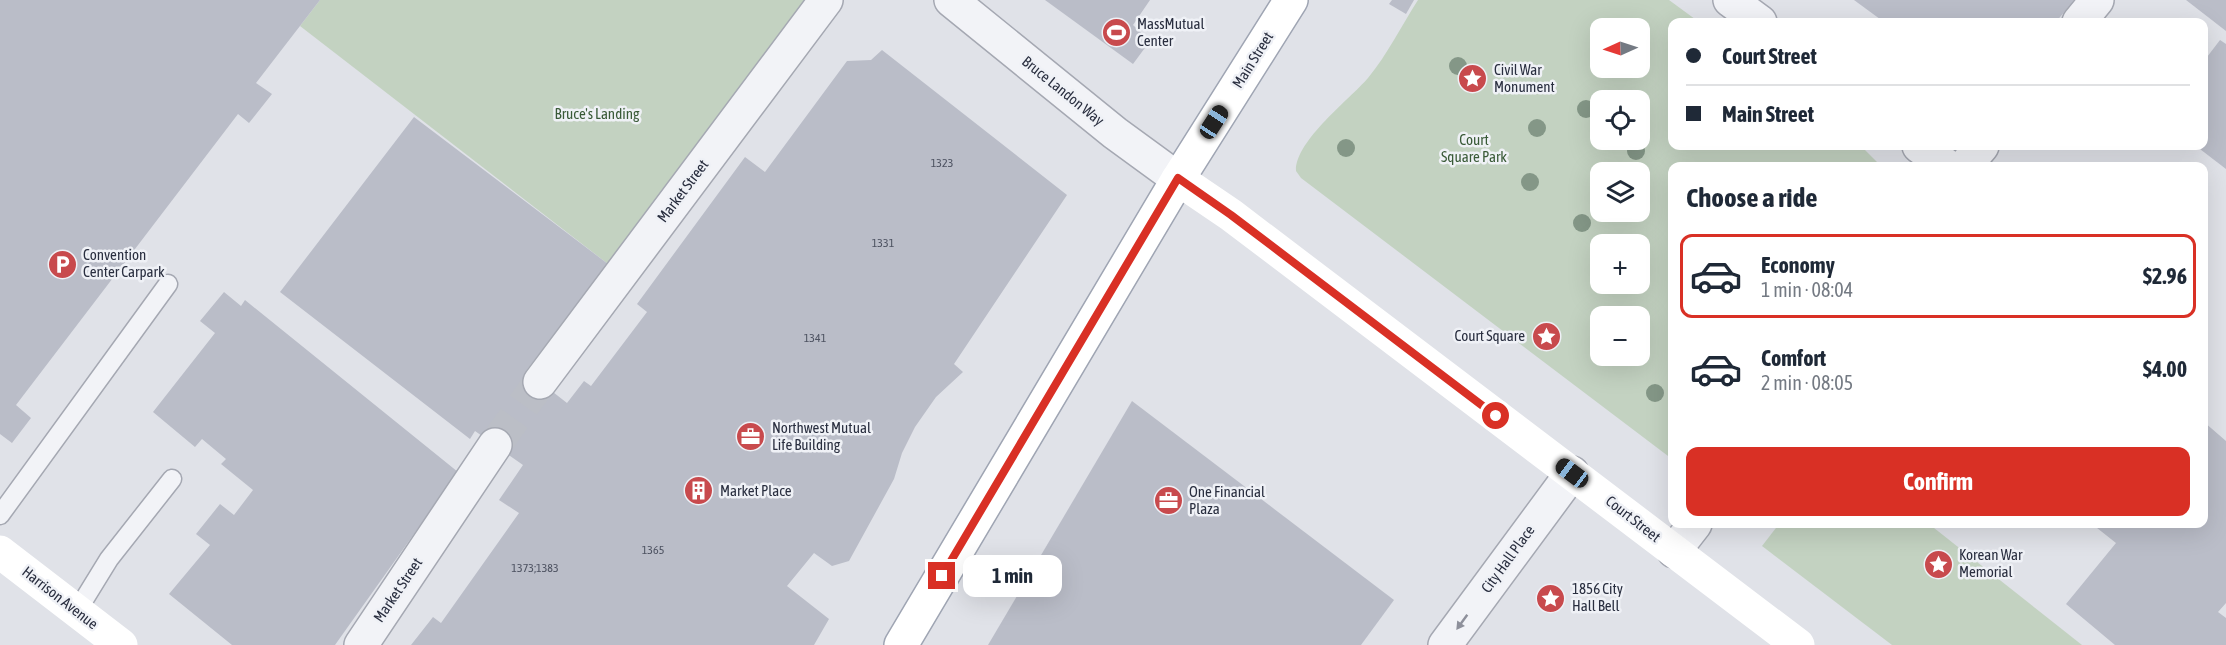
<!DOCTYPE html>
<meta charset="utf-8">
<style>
body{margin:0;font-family:"Asap Condensed",sans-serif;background:#f6f6f7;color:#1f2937;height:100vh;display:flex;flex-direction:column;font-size:22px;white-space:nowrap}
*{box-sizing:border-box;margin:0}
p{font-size:20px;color:#747a83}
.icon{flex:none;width:33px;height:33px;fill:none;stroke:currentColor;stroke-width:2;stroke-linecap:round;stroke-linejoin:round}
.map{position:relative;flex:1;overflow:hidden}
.panel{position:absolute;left:1668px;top:162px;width:540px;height:366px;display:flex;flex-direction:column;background:#fff;border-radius:12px;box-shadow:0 6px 24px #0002}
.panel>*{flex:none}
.banner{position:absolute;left:1668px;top:18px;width:540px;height:132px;border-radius:12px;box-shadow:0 6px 24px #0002;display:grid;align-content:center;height:132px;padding:0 18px;background:#fff}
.needle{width:39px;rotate:267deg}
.tools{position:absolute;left:1590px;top:18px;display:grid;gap:12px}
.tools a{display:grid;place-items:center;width:60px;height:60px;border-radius:12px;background:#fff;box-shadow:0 6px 24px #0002;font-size:30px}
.end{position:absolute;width:27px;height:27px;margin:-14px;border:8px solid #d93025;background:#fff;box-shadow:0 0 0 3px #fff}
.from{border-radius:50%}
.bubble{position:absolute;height:42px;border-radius:12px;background:#fff;box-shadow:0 6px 24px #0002;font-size:20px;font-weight:700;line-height:42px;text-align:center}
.car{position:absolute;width:18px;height:36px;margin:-18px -9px;border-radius:8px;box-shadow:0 0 4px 2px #0007;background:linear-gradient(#222 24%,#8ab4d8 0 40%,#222 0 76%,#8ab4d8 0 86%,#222 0)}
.banner b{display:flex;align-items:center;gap:21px;height:57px;font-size:22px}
.banner b+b{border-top:2px solid #e0e1e3}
.banner i{width:15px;height:15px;background:#1f2937}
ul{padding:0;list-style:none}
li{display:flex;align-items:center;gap:18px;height:84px;margin:0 12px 9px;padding:0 6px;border:3px solid transparent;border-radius:12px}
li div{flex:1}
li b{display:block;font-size:22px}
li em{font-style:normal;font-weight:700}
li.on{border-color:#d93025}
li>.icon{width:54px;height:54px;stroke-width:1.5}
h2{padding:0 18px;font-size:27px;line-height:72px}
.primary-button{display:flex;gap:12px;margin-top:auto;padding:12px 18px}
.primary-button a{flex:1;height:69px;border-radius:12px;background:#d93025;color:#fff;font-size:24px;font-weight:700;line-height:69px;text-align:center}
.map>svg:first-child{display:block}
.green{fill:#c3d2c1;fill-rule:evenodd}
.building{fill:#babdc8}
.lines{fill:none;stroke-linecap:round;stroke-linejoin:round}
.street-tunnel{stroke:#bbbec6;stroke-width:33;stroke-dasharray:33 16;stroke-linecap:butt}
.lane-casing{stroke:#a5a8b2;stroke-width:21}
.street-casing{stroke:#a5a8b2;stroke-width:36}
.primary-casing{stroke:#9fa5b3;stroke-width:36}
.lane{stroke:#f2f3f7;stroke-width:18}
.street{stroke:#f2f3f7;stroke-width:33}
.secondary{stroke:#fff;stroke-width:33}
.primary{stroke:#fff;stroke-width:33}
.tree{fill:#849787}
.oneway{fill:#8e909b}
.route{stroke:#d93025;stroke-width:8}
.labels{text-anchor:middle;stroke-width:5;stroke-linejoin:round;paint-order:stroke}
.number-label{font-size:12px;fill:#4d5261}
.poi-label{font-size:15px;fill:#292e3f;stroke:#eff1f6;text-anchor:start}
.street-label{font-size:15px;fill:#292e3f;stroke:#eff1f6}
.park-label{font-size:15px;fill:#395a37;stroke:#eff1f6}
</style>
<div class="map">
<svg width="2226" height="645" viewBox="0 0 2226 645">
<rect width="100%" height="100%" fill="#e0e2e8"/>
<g class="green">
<path d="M320 0H826L608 264 300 26Z"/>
<path d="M1418 0H1669L1699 22H1672V146H1861L1881 166H1672V459L1301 178 1296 171C1295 141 1350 99 1368 78 1387 55 1402 25 1418 0ZM1600 28H1640V68H1600ZM1600 100H1640V140H1600ZM1600 172H1640V212H1600ZM1600 244H1640V284H1600ZM1600 316H1640V356H1600Z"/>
<path d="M1779 524H1929L2082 645H1892L1762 546Z"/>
</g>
<g class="building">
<path d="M0 0H320L256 83 272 94 249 123 238 114 16 405 31 418 12 443 0 434Z"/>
<path d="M1045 0H1150L1133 25 1150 41 1133 64Z"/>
<path d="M1392 0H1414L1406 14 1389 4Z"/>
<path d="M1854 0H2074L2056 22H1884Z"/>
<path d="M2186 0H2226V31Z"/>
<path d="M2220 40 2226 44V169L2196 146H2204V61Z"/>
<path d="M882 50 1067 195 954 364 963 372 936 397 915 427 902 453 894 479 849 561 832 566 814 553 787 586 829 619 814 645H411L433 617 441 623 519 513 499 500 523 465 475 431 470 439 280 292 414 117 608 264 526 371 567 403 584 381 591 386 647 312 637 304 745 157 765 172 847 61 871 60Z"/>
<path d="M224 292 241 306 245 300 458 472 335 645H232L169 594 210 545 196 534 220 504 234 515 253 490 221 464 226 459 202 439 195 447 153 412 215 333 200 321Z"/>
<path d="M1132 401 1394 600 1361 645H988Z"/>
<path d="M2204 422 2226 441V603L2218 612 2226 618V645H2115L2066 604 2116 543 2092 524H2204Z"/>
</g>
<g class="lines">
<path class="street-tunnel" d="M495 445 540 382"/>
<defs>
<g id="lane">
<path d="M0 515 168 284"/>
<path d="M77 611 109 559 172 479"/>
</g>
<g id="street">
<path d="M951 0 1115 133 1178 179"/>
<path d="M1730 0 1760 22"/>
<path d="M2079 22 2097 0"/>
<path d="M1919 146 1947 166"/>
<path d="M1965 166 1982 146"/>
<path d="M540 382 826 0"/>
<path d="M1674 551 1695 524"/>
<path d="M361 645 495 445"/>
<path d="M1445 645 1572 473"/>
</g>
<path id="primary" d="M901 645 1178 179 1291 0"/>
</defs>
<use href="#lane" class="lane-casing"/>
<use href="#street" class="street-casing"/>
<use href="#primary" class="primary-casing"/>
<use href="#lane" class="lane"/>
<use href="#street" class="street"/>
<g class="secondary">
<path d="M1178 179 1231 215 1798 645"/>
<path d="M0 552 121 645"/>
</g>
<use href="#primary" class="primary"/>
</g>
<g class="tree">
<circle cx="1458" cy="66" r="9"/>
<circle cx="1586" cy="109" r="9"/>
<circle cx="1537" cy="128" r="9"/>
<circle cx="1346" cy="148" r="9"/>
<circle cx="1636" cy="151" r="9"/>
<circle cx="1530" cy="182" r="9"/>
<circle cx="1582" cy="223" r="9"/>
<circle cx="1655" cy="393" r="9"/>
</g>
<defs><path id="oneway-solid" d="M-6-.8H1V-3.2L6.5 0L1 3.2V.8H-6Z" transform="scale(1.5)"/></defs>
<use class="oneway" href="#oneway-solid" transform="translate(1462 622) rotate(126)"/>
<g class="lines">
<path class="route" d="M942 576 1178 178 1231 215 1496 416"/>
</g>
<defs>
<symbol id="stadium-disc" viewBox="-11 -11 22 22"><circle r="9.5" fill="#c84a4d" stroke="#eff1f6"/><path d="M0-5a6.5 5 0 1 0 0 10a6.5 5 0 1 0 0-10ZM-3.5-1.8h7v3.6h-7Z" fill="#fff"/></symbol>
<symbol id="sight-disc" viewBox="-11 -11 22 22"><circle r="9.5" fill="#c84a4d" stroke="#eff1f6"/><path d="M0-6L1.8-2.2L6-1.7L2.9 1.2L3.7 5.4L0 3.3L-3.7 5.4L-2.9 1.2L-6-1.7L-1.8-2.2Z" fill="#fff"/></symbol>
<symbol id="parking-disc" viewBox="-11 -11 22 22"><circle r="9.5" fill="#c84a4d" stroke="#eff1f6"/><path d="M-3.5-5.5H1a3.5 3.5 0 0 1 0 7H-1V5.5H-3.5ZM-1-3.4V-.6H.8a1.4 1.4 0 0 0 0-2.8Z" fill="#fff"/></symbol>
<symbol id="office-disc" viewBox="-11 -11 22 22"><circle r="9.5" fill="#c84a4d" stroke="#eff1f6"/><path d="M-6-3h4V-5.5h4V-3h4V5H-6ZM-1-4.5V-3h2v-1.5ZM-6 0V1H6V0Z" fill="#fff"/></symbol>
<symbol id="building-disc" viewBox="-11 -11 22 22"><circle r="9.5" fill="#c84a4d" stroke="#eff1f6"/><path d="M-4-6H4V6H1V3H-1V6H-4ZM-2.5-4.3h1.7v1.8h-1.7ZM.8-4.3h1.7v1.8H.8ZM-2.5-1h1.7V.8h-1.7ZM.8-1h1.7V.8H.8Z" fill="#fff"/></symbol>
</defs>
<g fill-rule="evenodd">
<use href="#stadium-disc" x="1100" y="16" width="33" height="33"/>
<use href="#sight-disc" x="1456" y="62" width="33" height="33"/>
<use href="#parking-disc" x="46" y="248" width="33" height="33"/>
<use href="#sight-disc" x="1530" y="320" width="33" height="33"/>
<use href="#office-disc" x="734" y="420" width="33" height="33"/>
<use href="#building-disc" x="682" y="474" width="33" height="33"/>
<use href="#office-disc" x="1152" y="484" width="33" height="33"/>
<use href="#sight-disc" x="1922" y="548" width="33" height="33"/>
<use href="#sight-disc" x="1534" y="582" width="33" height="33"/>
</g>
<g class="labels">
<g class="number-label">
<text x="942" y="167">1323</text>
<text x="883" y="247">1331</text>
<text x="815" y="342">1341</text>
<text x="653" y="554">1365</text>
<text x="535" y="572">1373;1383</text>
</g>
<g class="poi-label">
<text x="1137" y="29">MassMutual<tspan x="1137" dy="17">Center</tspan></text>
<text x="1494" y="75">Civil War<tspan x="1494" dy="17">Monument</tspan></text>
<text x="83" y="260">Convention<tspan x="83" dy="17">Center Carpark</tspan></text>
<text x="1525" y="341" text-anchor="end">Court Square</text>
<text x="772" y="433">Northwest Mutual<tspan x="772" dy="17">Life Building</tspan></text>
<text x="720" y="496">Market Place</text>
<text x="1189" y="497">One Financial<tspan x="1189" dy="17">Plaza</tspan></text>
<text x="1959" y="560">Korean War<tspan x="1959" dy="17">Memorial</tspan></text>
<text x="1572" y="594">1856 City<tspan x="1572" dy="17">Hall Bell</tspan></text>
</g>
<g class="street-label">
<text transform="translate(1253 60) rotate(-58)" y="5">Main Street</text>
<text transform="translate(1063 91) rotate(39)" y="5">Bruce Landon Way</text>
<text transform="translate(683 191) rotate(-53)" y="5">Market Street</text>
<text transform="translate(1633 519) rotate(38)" y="5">Court Street</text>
<text transform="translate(1508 559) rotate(-54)" y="5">City Hall Place</text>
<text transform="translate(398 590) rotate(-56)" y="5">Market Street</text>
<text transform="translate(60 598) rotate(38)" y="5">Harrison Avenue</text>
</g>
<g class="park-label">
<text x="597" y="119">Bruce's Landing</text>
<text x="1474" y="145">Court<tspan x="1474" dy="17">Square Park</tspan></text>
</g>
</g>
</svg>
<div class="tools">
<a><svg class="needle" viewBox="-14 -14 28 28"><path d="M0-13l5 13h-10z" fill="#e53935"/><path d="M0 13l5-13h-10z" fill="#747a83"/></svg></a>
<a><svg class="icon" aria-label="locate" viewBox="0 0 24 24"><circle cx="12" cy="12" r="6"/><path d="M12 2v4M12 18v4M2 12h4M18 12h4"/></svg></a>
<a><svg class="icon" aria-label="layers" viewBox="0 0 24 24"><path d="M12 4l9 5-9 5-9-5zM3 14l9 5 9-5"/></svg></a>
<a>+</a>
<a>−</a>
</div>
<i class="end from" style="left:1496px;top:416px"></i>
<i class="end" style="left:942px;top:576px"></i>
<div class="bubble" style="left:963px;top:555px;width:99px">1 min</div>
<i class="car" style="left:1214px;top:122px;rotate:33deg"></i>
<i class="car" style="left:1572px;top:473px;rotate:307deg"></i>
<div class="banner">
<b><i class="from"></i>Court Street</b>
<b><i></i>Main Street</b>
</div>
<section class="panel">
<h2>Choose a ride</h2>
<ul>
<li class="on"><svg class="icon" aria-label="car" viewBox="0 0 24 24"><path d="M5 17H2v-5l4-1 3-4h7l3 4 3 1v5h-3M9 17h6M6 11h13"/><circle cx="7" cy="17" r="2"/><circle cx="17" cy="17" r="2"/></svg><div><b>Economy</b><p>1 min · 08:04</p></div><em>$2.96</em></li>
<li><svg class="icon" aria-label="car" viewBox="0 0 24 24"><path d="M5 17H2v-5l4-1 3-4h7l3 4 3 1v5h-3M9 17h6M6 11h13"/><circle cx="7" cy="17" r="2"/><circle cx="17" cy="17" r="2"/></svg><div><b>Comfort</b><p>2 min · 08:05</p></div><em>$4.00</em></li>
</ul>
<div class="primary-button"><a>Confirm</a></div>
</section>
</div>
